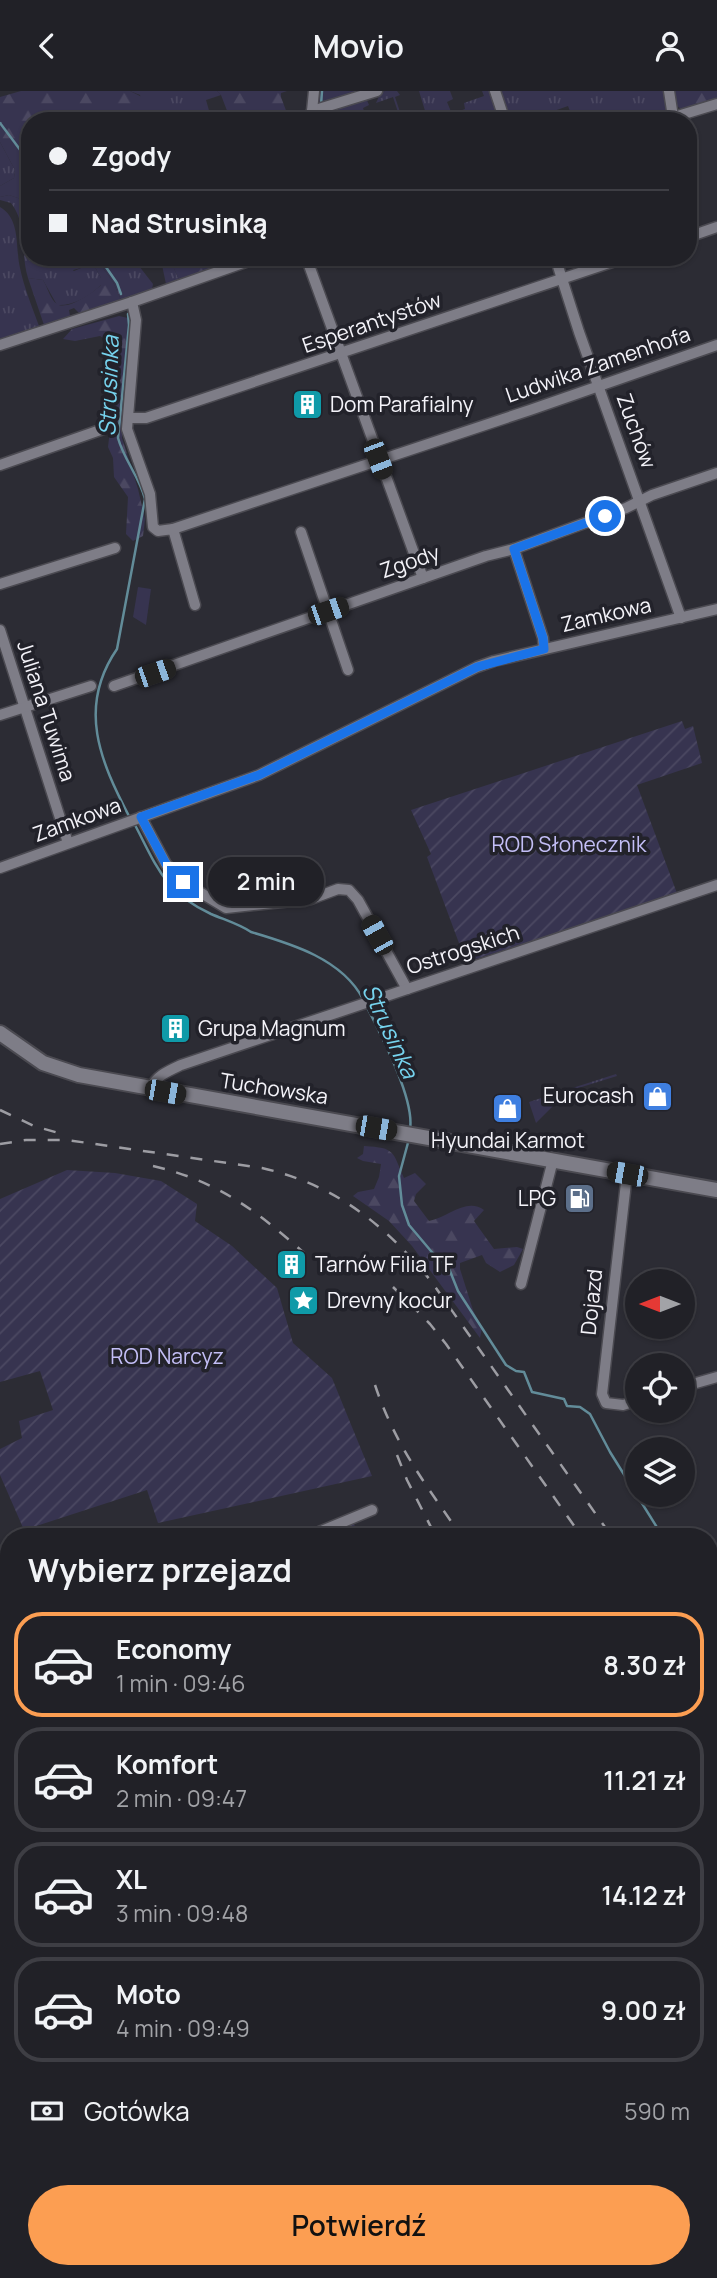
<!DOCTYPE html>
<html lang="pl">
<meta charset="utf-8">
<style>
body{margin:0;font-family:Manrope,sans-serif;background:#29292f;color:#f1f3f6;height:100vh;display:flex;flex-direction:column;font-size:26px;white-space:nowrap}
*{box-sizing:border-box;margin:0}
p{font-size:23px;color:#a2a3a7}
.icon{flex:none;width:38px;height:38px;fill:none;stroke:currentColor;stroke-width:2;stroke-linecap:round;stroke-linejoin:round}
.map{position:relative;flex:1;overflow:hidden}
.details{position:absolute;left:0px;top:1437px;width:718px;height:751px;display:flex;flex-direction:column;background:#212127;border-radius:28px 28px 0 0;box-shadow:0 2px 5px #0004,0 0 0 2px #3e3e44}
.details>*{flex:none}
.guide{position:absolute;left:21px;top:21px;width:676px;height:154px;border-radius:28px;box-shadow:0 2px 5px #0004,0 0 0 2px #3e3e44;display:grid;align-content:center;height:154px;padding:0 28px;background:#212127}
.needle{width:46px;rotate:270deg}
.fabs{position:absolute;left:625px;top:1178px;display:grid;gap:14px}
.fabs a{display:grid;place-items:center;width:70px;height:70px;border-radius:50%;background:#212127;box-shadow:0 2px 5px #0004,0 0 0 2px #3e3e44;font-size:35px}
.end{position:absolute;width:32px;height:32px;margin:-16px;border:9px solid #1a73e8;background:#fff;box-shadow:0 0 0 4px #fff}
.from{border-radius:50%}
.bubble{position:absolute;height:49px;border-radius:24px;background:#212127;box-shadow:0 2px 5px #0004,0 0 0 2px #3e3e44;font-size:23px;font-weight:600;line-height:49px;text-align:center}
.car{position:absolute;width:21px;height:42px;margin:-21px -10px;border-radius:9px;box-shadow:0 0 5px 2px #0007;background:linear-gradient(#222 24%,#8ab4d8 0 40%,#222 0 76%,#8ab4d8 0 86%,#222 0)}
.guide b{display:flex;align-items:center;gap:24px;height:66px;font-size:26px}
.guide b+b{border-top:2px solid #3e3e44}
.guide i{width:18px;height:18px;background:#f1f3f6}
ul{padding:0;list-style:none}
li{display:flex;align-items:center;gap:21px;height:105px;margin:0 14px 10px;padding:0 14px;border:4px solid #3e3e44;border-radius:28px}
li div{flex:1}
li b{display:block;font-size:26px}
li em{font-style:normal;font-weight:600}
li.on{border-color:#fc9e52}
li>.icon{width:63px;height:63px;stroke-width:1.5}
h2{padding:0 28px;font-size:32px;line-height:84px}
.pay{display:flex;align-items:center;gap:18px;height:77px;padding:0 28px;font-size:26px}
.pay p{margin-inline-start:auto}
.cta{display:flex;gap:14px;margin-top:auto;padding:14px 28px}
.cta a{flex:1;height:80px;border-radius:42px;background:#fc9e52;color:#111;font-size:28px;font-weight:600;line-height:80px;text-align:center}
header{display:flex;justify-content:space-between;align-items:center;height:91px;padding:0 28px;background:#212127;font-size:32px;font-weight:600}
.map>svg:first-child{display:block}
.grass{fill:url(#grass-tufts)}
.forest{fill:url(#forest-firs)}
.park{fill:#373450}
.garden{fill:url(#garden-furrows)}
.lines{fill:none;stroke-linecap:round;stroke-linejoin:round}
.stream{stroke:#628c99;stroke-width:2.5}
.street-casing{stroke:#4b4a51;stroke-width:13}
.secondary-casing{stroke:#4b4a51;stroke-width:18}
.street{stroke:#7e7d87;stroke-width:10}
.secondary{stroke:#7e7d87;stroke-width:14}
.rail{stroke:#9d9da3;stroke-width:2.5;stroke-dasharray:12 12;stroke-linecap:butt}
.route{stroke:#1a73e8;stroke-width:9}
.labels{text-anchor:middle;stroke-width:7;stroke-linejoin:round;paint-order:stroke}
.street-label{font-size:21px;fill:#f4f3f9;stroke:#22222a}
.poi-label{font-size:21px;fill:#f4f3f9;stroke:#22222a;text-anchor:start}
.park-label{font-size:21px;fill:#c3bef6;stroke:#22222a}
.water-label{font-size:23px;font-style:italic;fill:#76d3ee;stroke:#22222a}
</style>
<header><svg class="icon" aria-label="back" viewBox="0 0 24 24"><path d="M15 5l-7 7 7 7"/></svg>Movio<svg class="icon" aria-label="person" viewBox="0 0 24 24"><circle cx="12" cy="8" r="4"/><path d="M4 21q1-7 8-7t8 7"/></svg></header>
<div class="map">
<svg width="717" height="2187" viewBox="0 0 717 2187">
<defs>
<pattern id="grass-tufts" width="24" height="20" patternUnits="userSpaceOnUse" patternTransform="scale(1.75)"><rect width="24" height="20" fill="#373450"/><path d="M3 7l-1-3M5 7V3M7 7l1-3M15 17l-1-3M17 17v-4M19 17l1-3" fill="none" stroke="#4b4861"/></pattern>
<pattern id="forest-firs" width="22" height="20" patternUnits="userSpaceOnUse" patternTransform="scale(1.75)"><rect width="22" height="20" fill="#373450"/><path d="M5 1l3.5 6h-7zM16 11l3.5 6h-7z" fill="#4b4861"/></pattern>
<pattern id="garden-furrows" width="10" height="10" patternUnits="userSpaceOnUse" patternTransform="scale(1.75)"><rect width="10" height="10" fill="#373450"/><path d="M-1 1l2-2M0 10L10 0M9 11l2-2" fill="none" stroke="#4b4861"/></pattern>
</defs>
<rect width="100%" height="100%" fill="#2c2c34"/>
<g class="grass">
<path d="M130 0H217L221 4 206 9 212 30H142L145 22 140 4Z"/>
<path d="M318 0H367L317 16Z"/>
<path d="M385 0H397L400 4 395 6 403 30H401L393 6 376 12 381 1Z"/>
<path d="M419 0H450L453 8 447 11 452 23 465 18 464 12 484 5 482 0H492L502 30H406L426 23Z"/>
<path d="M497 0H665L669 16 665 23 646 30H574L568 15 548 22 551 30H541L538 22 520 30H507Z"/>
<path d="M366 7 369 14 363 17 367 30H334C336 13 352 11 366 7Z"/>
<path d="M0 51 15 79 14 87 0 95Z"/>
<path d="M30 102V166H64L60 168 74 180 88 174 95 176 101 187V194C90 205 73 215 57 214L43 189 28 187C20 162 28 134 11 112L0 109V106L9 104 21 108Z"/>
<path d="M0 116C21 128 15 156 20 177 24 196 32 216 39 235L0 249Z"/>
<path d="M95 166H132L153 193 152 198 121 209 113 191Z"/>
<path d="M164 166H169L179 189 166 193 162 174 166 173Z"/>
<path d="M616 983 617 985 572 999 562 1006 536 1032 529 1011Z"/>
</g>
<g class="forest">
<path d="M21 0H130L144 7 146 14 142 30H30V102L21 108 9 104 0 106V95L14 87 15 79 0 51V6Z"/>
<path d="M217 0H287L281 2V6L288 25 275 30H231L221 4Z"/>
<path d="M671 0H717V7L681 18 676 14Z"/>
<path d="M64 166H95L113 191 121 209 79 222 74 217 69 219 70 225 44 234 28 187 43 189C47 195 51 210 57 213 67 220 94 201 101 194V187L95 176 88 175 66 181 62 177 59 168Z"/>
<path d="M169 166H244L179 189Z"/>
<path d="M119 225 132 228 122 347 138 398 145 428 143 445 133 450 126 443 128 406 114 386 113 367 108 356 116 289 110 279 119 262 113 253 100 245 75 250 63 248 72 238Z"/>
<path d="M364 1055C396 1057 392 1060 404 1087L415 1082 426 1093 416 1103 414 1110 429 1130C448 1126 467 1106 484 1119L474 1130 494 1158 517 1156 523 1158 514 1174 500 1181 486 1172 482 1164 460 1172V1178L473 1219 482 1237 480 1247 412 1155 389 1130 353 1105 358 1101 374 1098 379 1086 381 1073 363 1070 357 1067 363 1063Z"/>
<path d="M0 1669 8 1684 9 1711 0 1704Z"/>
</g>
<path class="park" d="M138 496 151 498 146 534 133 526Z"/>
<g class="garden">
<path d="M682 630 685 638 693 635 702 672 637 694 678 805 466 871 427 766 431 763 411 719Z"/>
<path d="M67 1079 115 1082 161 1090 197 1113 195 1130 232 1155 277 1197 293 1252 332 1287 372 1385 158 1432 147 1399 24 1439 0 1384V1358L22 1347 19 1330 53 1319 40 1280 0 1291V1108Z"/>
<path d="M353 1430 358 1445 322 1446Z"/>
<path d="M9 1559V1618L0 1606V1562Z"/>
<path d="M717 1969V2175L709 2178V1972Z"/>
</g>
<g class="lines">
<g class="stream">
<path d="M321 14 322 0"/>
<path d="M319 30 320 23"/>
<path d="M0 32 30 72"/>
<path d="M99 166 117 192 121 203"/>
<path d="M128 223 129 234 118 347C124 369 139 385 145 408L117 558C77 616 100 670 130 727"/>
<path d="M134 732C157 776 164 801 211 823 225 829 239 833 251 841 292 853 342 868 363 908"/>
<path d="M366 914C380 942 415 1008 410 1038"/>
<path d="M409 1048 399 1085 402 1114 409 1134 436 1166 448 1175 458 1200 506 1274 516 1280 524 1281 532 1301 564 1308 567 1315 580 1316 590 1323 610 1361 663 1446"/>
<path d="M709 1519 717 1532"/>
<path d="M0 1652 9 1668"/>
<path d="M339 2179 355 2187"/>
<path d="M313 2187 323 2179"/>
</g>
<defs>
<g id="street">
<path d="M495 0 505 30"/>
<path d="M669 0 673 26"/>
<path d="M312 20 377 0"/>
<path d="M297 30 312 26"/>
<path d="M311 30 314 0"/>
<path d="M661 30 717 13"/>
<path d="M688 146 717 136"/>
<path d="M306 166 423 487"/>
<path d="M555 166 579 241 681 527"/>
<path d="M132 211 136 229 127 338 150 403 153 436 158 440 173 438 195 514"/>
<path d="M0 254 132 211 260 166"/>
<path d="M128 327H146L627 166"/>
<path d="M0 374 106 337"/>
<path d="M173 438 530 319 717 254"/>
<path d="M301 441 348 579"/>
<path d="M514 458 543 547 544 558"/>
<path d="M0 493 115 457"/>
<path d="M0 539 68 752"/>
<path d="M114 595 486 465 514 458 626 417 652 404 717 382"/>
<path d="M0 624 91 595"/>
<path d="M141 726 166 773 183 791 226 817 311 808 338 798 349 799 358 809 407 898"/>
<path d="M0 777 259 684 477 576 494 570 717 518"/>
<path d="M150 998C156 985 168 980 181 974L717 794"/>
<path d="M627 1083 602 1303 606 1312 623 1314 637 1310"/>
<path d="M521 1193 553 1069"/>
<path d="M682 1296 717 1286"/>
<path d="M307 1446 372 1419"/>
<path d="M0 1558 9 1555"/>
<path d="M0 1846 9 1840"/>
<path d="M709 1965 717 1964"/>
<path d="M101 2187 138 2179"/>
</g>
<path id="secondary" d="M0 942 43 972 79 984 717 1099"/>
</defs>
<use href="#street" class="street-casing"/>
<use href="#secondary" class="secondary-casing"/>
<use href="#street" class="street"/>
<use href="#secondary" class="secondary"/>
<g class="rail">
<path d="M0 1019 34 1035 62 1043"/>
<path d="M0 1053 26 1049H67L262 1077C336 1094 384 1133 431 1190L612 1446"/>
<path d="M153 1075C217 1090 256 1119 304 1162"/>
<path d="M393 1196 430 1233 446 1253 582 1446"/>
<path d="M375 1294C395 1354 426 1394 462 1446"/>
<path d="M397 1364 407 1389 436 1446"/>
<path d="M709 1583 717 1595"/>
<path d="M709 1625 717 1637"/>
<path d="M709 1805 717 1816"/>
</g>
</g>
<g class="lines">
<path class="route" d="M183 791 166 773 141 726 259 684 477 576 544 558 543 547 514 458 605 425"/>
</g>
<defs>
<symbol id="building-square" viewBox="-11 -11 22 22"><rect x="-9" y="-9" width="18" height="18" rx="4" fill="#0f9aa8" stroke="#22222a"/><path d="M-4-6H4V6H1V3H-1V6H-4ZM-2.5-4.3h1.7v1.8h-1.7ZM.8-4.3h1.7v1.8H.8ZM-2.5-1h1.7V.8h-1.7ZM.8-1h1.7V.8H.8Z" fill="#fff"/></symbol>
<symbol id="shop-square" viewBox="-11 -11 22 22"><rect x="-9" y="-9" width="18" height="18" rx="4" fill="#3f7fe0" stroke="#22222a"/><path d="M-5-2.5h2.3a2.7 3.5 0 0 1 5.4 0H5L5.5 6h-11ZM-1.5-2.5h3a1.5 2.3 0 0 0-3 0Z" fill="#fff"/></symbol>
<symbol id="fuel-square" viewBox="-11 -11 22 22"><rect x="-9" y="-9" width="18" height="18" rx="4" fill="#5c6f8a" stroke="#22222a"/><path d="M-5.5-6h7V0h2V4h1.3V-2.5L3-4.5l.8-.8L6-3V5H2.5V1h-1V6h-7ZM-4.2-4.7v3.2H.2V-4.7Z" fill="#fff"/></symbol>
<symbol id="sight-square" viewBox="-11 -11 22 22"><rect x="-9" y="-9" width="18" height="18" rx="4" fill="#0f9aa8" stroke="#22222a"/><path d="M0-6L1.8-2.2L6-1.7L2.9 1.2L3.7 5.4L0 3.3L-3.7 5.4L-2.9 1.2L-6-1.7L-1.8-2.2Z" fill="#fff"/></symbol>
</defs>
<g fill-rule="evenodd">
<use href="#building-square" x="290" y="296" width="35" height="35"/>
<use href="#building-square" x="158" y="920" width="35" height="35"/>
<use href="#shop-square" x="640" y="988" width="35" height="35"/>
<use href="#shop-square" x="490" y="1000" width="35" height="35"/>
<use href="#fuel-square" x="562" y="1090" width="35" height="35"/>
<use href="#building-square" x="274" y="1156" width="35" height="35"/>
<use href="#sight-square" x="286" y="1192" width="35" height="35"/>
</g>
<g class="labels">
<g class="street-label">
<text transform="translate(372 232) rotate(-19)" y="7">Esperantystów</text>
<text transform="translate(598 274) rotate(-19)" y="7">Ludwika Zamenhofa</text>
<text transform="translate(636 340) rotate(70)" y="7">Zuchów</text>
<text transform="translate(410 471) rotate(-19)" y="7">Zgody</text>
<text transform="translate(606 524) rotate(-13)" y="7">Zamkowa</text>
<text transform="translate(46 620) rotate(72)" y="7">Juliana Tuwima</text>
<text transform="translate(77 729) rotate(-20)" y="7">Zamkowa</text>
<text transform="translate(463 859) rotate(-18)" y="7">Ostrogskich</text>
<text transform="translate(274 998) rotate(9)" y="7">Tuchowska</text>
<text transform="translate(592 1211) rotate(-84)" y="7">Dojazd</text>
</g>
<g class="poi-label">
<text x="330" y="321">Dom Parafialny</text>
<text x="198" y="945">Grupa Magnum</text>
<text x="634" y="1012" text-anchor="end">Eurocash</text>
<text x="508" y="1057" text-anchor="middle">Hyundai Karmot</text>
<text x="556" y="1115" text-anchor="end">LPG</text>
<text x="315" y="1181">Tarnów Filia TF</text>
<text x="327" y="1217">Drevny kocur</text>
</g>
<g class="park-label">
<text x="569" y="761">ROD Słonecznik</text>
<text x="167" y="1273">ROD Narcyz</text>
</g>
<g class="water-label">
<text transform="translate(109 295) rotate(-88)" y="8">Strusinka</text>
<text transform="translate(390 940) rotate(65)" y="8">Strusinka</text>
</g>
</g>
</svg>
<div class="fabs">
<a><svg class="needle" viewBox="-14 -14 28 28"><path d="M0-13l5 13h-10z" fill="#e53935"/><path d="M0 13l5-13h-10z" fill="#a2a3a7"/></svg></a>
<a><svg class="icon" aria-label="locate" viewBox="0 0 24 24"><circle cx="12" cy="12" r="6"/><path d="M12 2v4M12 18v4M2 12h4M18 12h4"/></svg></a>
<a><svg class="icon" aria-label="layers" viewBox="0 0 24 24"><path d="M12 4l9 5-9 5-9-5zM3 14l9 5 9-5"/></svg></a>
</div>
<i class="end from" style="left:605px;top:425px"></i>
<i class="end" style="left:183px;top:791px"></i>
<div class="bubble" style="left:208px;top:766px;width:116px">2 min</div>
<i class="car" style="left:378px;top:368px;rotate:159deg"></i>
<i class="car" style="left:328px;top:520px;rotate:71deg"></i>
<i class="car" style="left:155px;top:582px;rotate:71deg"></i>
<i class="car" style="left:377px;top:844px;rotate:331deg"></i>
<i class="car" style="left:165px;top:1001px;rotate:100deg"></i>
<i class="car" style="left:376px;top:1037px;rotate:100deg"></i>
<i class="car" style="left:627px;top:1083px;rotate:280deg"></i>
<div class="guide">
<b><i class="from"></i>Zgody</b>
<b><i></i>Nad Strusinką</b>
</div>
<section class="details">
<h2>Wybierz przejazd</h2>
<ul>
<li class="on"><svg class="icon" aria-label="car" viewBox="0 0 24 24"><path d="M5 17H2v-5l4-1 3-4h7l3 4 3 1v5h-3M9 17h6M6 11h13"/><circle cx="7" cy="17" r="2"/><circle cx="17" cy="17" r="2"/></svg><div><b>Economy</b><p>1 min · 09:46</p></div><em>8.30 zł</em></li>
<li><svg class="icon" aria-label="car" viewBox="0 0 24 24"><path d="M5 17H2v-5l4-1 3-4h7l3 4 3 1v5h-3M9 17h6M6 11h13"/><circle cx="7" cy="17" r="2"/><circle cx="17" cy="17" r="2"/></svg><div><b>Komfort</b><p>2 min · 09:47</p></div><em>11.21 zł</em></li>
<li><svg class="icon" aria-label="car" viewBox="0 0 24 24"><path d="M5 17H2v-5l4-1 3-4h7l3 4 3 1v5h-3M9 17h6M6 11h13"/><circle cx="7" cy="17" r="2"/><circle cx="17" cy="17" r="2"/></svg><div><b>XL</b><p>3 min · 09:48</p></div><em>14.12 zł</em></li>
<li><svg class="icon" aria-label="car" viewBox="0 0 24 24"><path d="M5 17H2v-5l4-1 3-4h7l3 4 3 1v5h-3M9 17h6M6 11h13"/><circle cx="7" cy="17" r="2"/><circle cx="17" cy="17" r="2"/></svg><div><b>Moto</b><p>4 min · 09:49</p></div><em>9.00 zł</em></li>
</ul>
<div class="pay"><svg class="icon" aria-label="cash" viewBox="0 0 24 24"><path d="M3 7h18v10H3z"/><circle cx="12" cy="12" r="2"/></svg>Gotówka<p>590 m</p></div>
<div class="cta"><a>Potwierdź</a></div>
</section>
</div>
